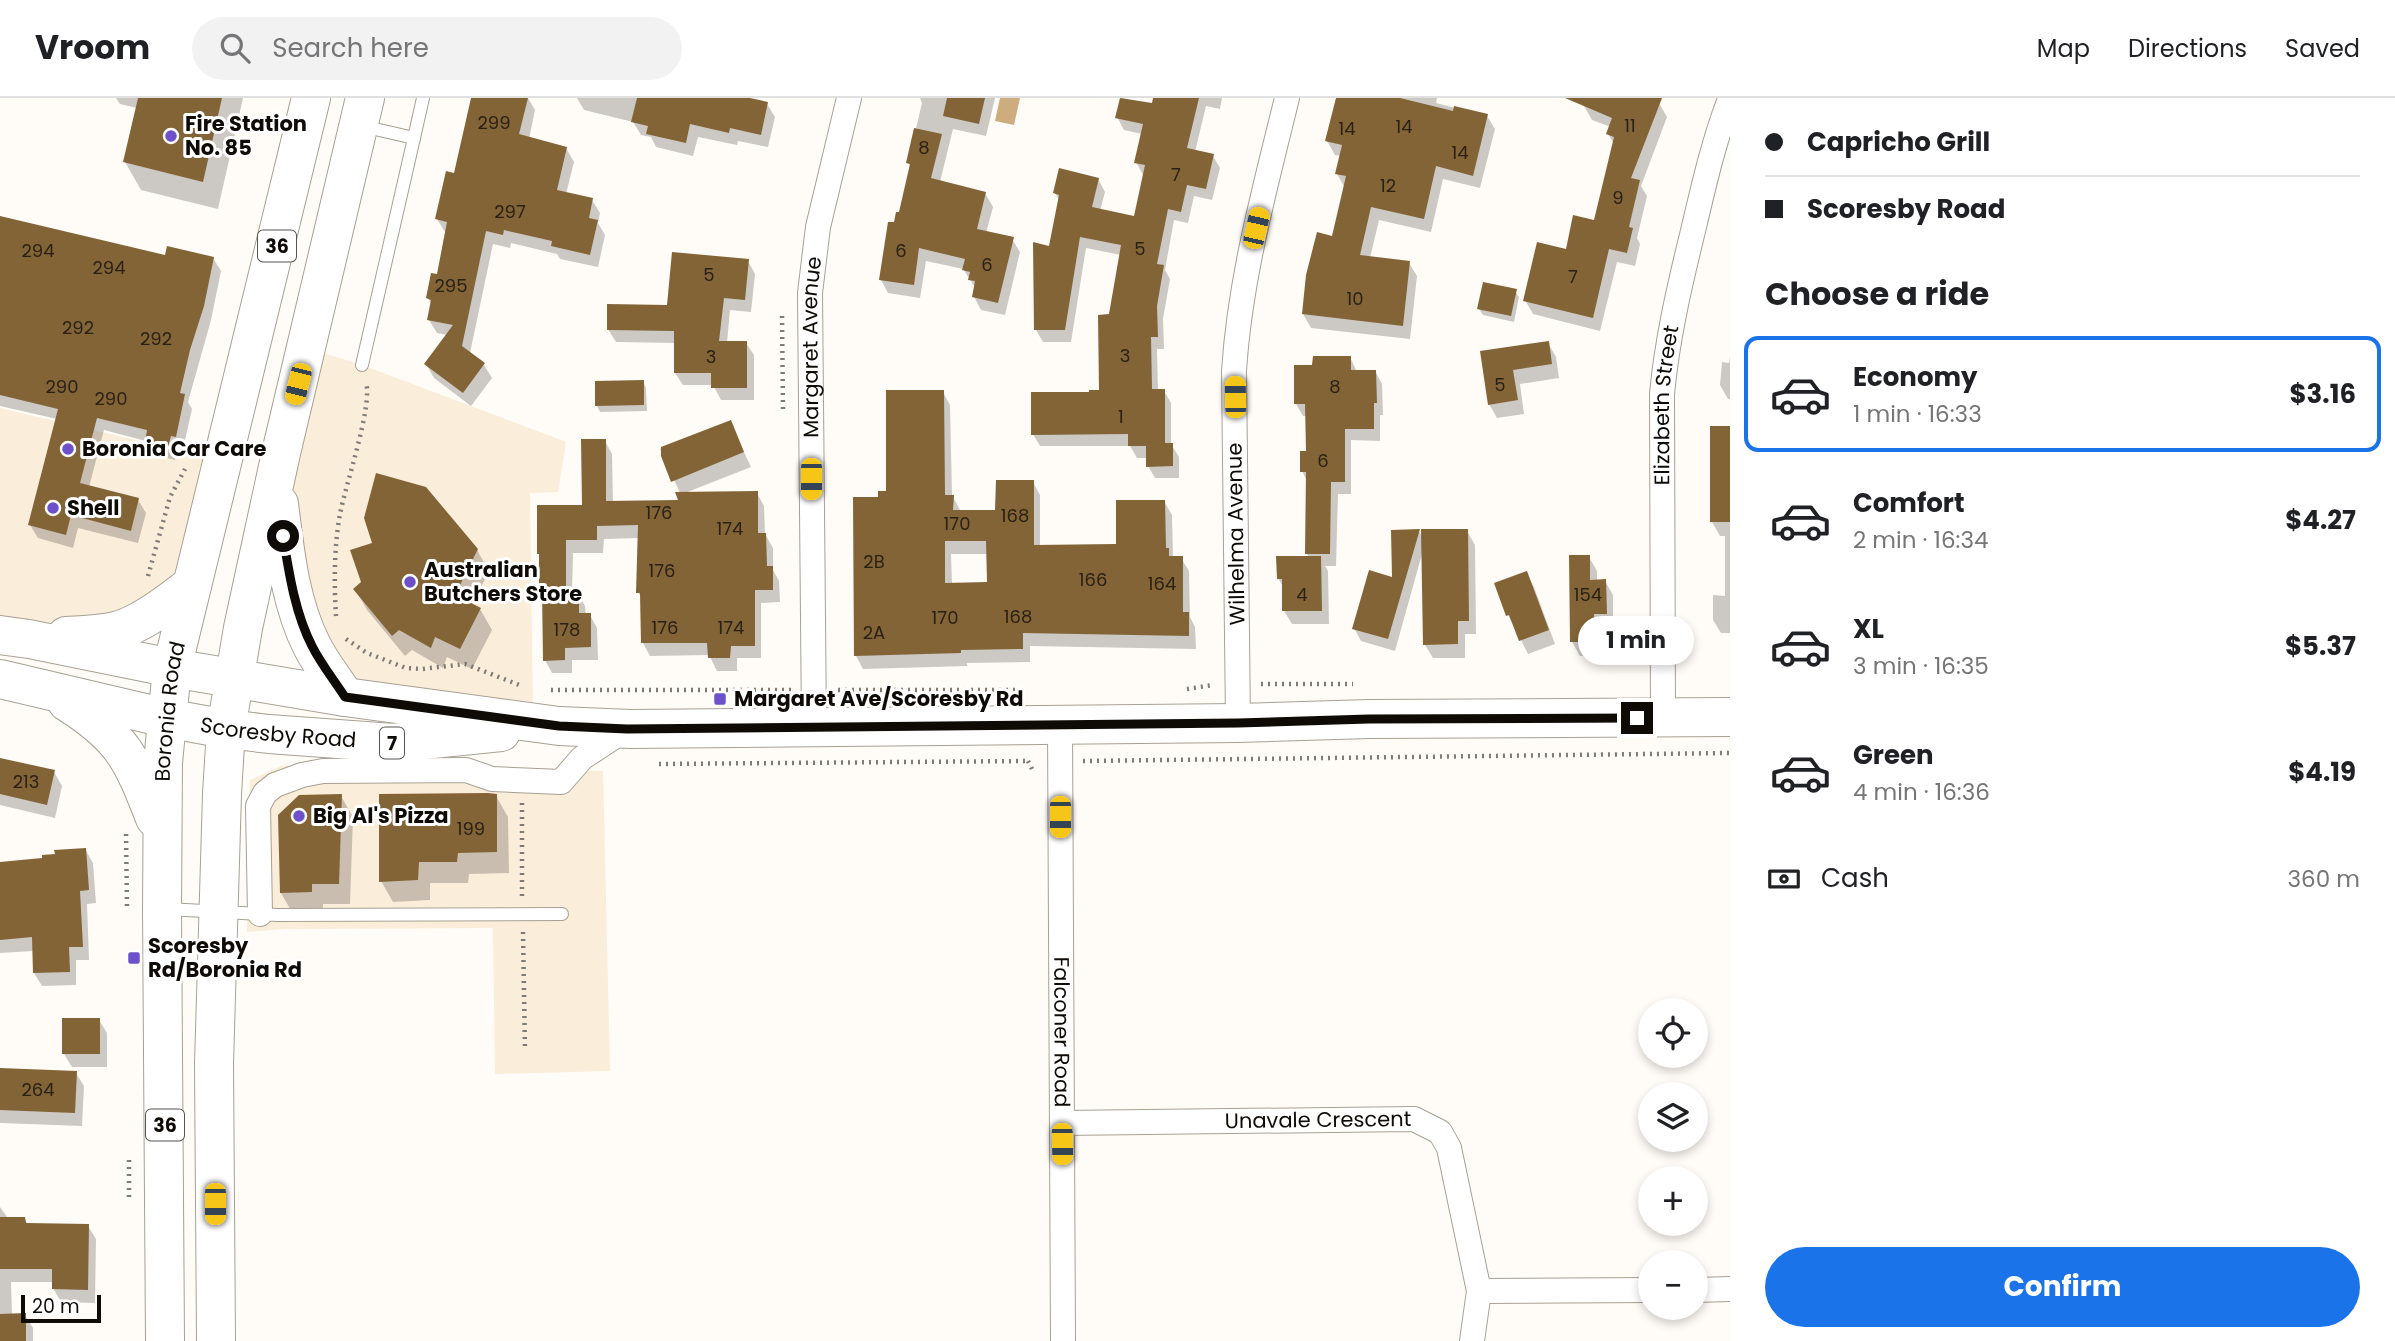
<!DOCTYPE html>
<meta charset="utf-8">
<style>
body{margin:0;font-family:Poppins,sans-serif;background:#f2f2f2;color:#202124;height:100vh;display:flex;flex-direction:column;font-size:26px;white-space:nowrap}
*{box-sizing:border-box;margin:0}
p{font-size:23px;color:#757577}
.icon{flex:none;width:38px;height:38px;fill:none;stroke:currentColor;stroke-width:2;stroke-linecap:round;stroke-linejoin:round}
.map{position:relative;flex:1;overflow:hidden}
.drawer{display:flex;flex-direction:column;background:#fff;width:665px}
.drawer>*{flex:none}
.guide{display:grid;align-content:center;height:154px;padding:0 35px;background:#fff}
.buttons{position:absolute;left:1638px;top:900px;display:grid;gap:14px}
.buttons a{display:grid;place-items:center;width:70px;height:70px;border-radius:50%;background:#fff;box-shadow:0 4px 10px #0003;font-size:35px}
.scale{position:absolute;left:21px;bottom:18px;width:80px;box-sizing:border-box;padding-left:7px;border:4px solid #0e0b07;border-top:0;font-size:19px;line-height:24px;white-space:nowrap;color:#0e0b07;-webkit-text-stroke:5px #fff;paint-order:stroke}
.end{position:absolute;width:32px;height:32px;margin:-16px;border:9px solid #0e0b07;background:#fff;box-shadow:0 0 0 4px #fff}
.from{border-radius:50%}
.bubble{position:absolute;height:49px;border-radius:24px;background:#fff;box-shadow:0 4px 10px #0003;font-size:23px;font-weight:700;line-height:49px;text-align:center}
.car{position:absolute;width:21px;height:42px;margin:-21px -10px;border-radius:9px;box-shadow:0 0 5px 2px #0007;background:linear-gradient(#f5c518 24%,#345 0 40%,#f5c518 0 76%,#345 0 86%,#f5c518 0)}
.guide b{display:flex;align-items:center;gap:24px;height:66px;font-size:26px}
.guide b+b{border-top:2px solid #e0e0e0}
.guide i{width:18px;height:18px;background:#202124}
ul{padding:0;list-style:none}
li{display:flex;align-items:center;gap:21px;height:116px;margin:0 14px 10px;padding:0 21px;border:4px solid transparent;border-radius:14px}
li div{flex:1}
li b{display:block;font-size:26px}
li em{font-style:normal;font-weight:700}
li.selected{border-color:#1a73e8}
li>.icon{width:63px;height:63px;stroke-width:1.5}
h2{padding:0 35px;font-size:32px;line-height:84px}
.pay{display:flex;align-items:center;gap:18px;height:77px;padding:0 35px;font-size:26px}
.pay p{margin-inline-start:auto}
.cta{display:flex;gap:14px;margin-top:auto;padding:14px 35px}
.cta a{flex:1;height:80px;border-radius:42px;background:#1a73e8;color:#fff;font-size:28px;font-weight:700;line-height:80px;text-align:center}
header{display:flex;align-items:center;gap:42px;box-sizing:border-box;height:98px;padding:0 35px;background:#fff;border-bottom:2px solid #e0e0e0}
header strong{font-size:33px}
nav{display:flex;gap:38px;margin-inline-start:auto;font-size:24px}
.search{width:490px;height:63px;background:#f2f2f2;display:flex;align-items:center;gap:18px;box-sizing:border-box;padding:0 24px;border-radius:38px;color:#757577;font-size:26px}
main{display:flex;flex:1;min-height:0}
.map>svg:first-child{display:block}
.built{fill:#faedda}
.water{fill:#cdac7d}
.shadow{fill:#0003;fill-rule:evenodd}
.building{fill:#826437;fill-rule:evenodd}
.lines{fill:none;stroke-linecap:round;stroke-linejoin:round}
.service-casing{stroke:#a8a094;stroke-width:14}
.minor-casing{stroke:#a8a094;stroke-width:26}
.primary-casing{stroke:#a8a094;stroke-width:40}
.path{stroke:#7e7a76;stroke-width:4.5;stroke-dasharray:2 5;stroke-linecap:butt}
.service{stroke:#fff;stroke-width:12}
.minor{stroke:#fff;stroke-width:24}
.primary{stroke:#fff;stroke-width:38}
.route{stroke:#0e0b07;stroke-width:9}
.poi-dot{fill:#6d51ca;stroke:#fff;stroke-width:2.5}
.labels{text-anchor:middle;stroke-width:6;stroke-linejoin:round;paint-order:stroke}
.number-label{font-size:18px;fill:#2b2113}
.shield{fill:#fff;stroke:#565451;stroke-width:2}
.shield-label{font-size:19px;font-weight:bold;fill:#0e0b07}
.poi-label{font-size:21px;font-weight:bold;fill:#0e0b07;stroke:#fff;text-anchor:start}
.street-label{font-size:21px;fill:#0e0b07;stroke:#fff}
</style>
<header>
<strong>Vroom</strong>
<div class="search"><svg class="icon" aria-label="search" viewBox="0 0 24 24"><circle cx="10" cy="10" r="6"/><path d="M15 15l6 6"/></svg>Search here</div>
<nav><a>Map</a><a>Directions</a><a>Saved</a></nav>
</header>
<main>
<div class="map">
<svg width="1730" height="1243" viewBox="0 0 1730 1243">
<rect width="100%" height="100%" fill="#fffbf6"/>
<g class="built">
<path d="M307 250 362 267 566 344 558 394 530 395 533 624 345 599 287 466 293 305Z"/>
<path d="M0 310 224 363 162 509 0 537Z"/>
<path d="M281 668 603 673 610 973 495 976 493 830 285 831 247 834 250 682Z"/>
</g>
<path class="water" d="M1000 0H1020L1014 27 995 23Z"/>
<g class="shadow">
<path d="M116 0H243L218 111 141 92 125 64 137 10 120 6Z"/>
<path d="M473 0H528L535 12 529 41 566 50 574 64 566 96 592 102 600 115 598 125 605 137 598 169 560 161 557 156 511 145 510 150 493 146 470 255 484 267 492 280 471 308 434 280 426 266 448 237 437 235 429 222 432 208 428 200 438 178 445 134 437 121 455 77Z"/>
<path d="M577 0H742L767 6 775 19 768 49 738 43 737 47 698 39 693 58 656 49 651 39 641 37 633 24 584 12Z"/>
<path d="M920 0H995L986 38 953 31 940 84 985 95 993 109 986 135 1012 141 1020 154 1005 217 981 212 974 199 976 191 963 171 926 163 920 200 888 195 881 182 895 126 900 116 911 70 908 64 922 5Z"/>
<path d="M1122 0 1153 7 1154 0H1222L1220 11 1206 8 1195 54 1213 58 1220 70 1212 102 1194 98 1188 125 1174 122 1165 172 1170 181 1163 221 1164 251H1157L1158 293H1164L1171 305V346L1179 359V380H1155L1148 368V360H1137L1130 348H1040L1033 336 1091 296 1101 293 1110 218 1121 157 1086 150 1071 244H1043L1036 232 1060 104 1055 95 1098 81 1105 94 1100 113 1135 120 1143 77 1136 64 1142 36 1124 32 1117 19Z"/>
<path d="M1338 0H1437L1436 5 1487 18 1495 31 1480 90 1443 81 1431 134 1379 122 1370 160 1409 165 1417 178 1410 241 1311 230 1303 216 1333 140 1345 90 1337 76 1341 58 1335 57 1327 43Z"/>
<path d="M1587 0H1646L1659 5 1667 19 1641 88 1647 98 1637 140 1640 146 1635 168 1617 164 1600 233 1533 216 1525 202 1567 153 1596 124 1614 46 1608 36 1611 29 1592 22 1584 8Z"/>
<path d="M0 120 166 159 213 160 221 173 211 222 188 304 192 311 183 351 178 350 175 362 155 357 146 343 104 332 89 389 138 402 146 415 138 445 78 430 73 450 38 440 30 427 57 321 0 308ZM153 344 177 349 176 353 153 347Z"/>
<path d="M748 163 755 176 751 214 730 212 727 245H746L754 257V302H721L713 287H683L675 275 676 245 616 244 608 231 669 209Z"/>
<path d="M1515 193 1519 199 1514 224 1483 217 1479 211Z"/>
<path d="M1548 245 1556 259 1559 280 1520 286 1524 316 1497 320 1489 306 1482 254Z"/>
<path d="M1350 259 1357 274 1375 273 1382 286 1383 317H1380V343L1351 342V396H1338L1336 468H1325L1328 473 1329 526H1292L1284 513V490L1278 480 1309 459 1306 455 1307 383 1302 373 1308 354 1307 318H1303L1296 306 1295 269H1314Z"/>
<path d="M1730 259V301H1728L1720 287 1722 264 1729 265Z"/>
<path d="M643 284 646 290 647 313 600 314 597 308Z"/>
<path d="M943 294 950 307 952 397 960 412 997 414 1033 384 1040 397V449L1118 448 1164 403 1172 417 1173 460H1181L1189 473 1190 519 1195 529 1196 551 1030 548V564L967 565V568L863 571 856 558 880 401 888 395ZM951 456H988L989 486H952Z"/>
<path d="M730 324 751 369 685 395H757L764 408 765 436 773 450V472L779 483 780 504 761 505V560H737V573H717L709 557 650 558 643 545 642 501 638 494 640 440 604 441 603 455H573L572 495H578L585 508 586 517H590L597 530 598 562H572V575H552L545 562 544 494 541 489V459L539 455 583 409 605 343 612 356 613 405 681 404 680 395 660 351Z"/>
<path d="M1711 335H1730V535H1721L1713 522V497L1725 498V438H1720L1712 424Z"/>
<path d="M1419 433 1423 441 1467 433 1475 447 1476 536H1465V560H1433L1425 547 1422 456 1395 553 1361 543 1354 530 1394 482Z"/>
<path d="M477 452 489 473 472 507 480 511 492 532 472 571 447 559 443 570 412 552 405 558 367 512 355 491Z"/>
<path d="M1589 459 1597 473V483H1605L1613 497V529H1601L1602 557 1580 558 1572 544Z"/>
<path d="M1526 475 1534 489 1555 546 1528 556 1508 517Z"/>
<path d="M0 661 54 674 62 688 55 720 0 707Z"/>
<path d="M341 698 353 719 350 806H323V815L293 816 281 795Z"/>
<path d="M496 698 508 719 509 775 469 776 468 785H430V802L393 804 381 783Z"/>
<path d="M85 751 93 765 96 805 87 806 89 862H76V887L42 888 34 875V853L0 855V766L44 762Z"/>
<path d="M99 922 107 935V969H72L64 956Z"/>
<path d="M0 972 76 975 84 988 82 1028 0 1025Z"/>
<path d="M0 1109 8 1120H24L28 1127 88 1128 96 1141 95 1205 61 1204 53 1190 54 1184H11L12 1217H25L33 1230V1243H0Z"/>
</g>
<g class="building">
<path d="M138 0H222L203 84 123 64Z"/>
<path d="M471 0H528L519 36 567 49 557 92 593 100 589 120 598 122 590 157 551 148 552 143 504 132 503 137 486 133 462 248 485 265 463 295 424 266 453 227 427 222 431 202 426 200 431 175 437 176 447 124 435 121 446 73 454 75Z"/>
<path d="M637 0H750L768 4 761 37 730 30 729 35 690 26 686 45 646 36 648 28 631 24Z"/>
<path d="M947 0H985L979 26 943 18Z"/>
<path d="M1120 0 1152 5 1153 0H1199L1187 50 1214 56 1206 91 1187 87 1181 114 1168 111 1157 166 1164 167 1157 208 1158 239H1151L1152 291H1165V345H1173V368L1146 369V348H1128V336L1031 337V294H1089V292H1099L1098 217 1109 216 1121 147 1080 139 1065 232H1034L1033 144 1049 148 1059 97 1053 95 1059 70 1099 80 1092 109 1134 118 1145 67 1134 65 1143 26 1115 20Z"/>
<path d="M1336 0H1400L1453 13 1454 8 1488 16 1473 78 1436 68 1424 121 1371 109 1360 157 1410 163 1403 228 1302 216 1306 177 1317 134 1332 138 1346 78 1335 76 1342 47 1325 43Z"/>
<path d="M1565 0H1662L1631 80 1640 82 1629 129 1633 130 1627 155 1609 151 1593 220 1523 203 1537 144 1566 151 1573 117 1594 122 1614 39 1606 36 1612 20Z"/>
<path d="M914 30 942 36 931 80 986 94 977 131 1014 139 998 205 972 199 975 183 968 182 970 174 962 172 965 161 919 150 914 187 879 182 888 124H894L896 114H899L910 66 906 65Z"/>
<path d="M0 118 165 157 167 148 214 159 204 208 190 252 180 295 185 296 176 339 171 338 168 349 145 344 147 332 97 320 80 385 139 400 131 433 71 417 66 437 28 427 58 311 0 297Z"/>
<path d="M672 154 749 161 745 202 724 200 719 243H747V290H711V275H674V233L607 232V206L667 207Z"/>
<path d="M1483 184 1517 191 1511 218 1477 211Z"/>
<path d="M1549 243 1552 266 1513 272 1518 302 1488 307 1480 253Z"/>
<path d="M1313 258H1351V272H1376L1377 305H1374V331H1345V384H1331L1330 456H1305L1306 374H1300V353H1306L1305 306H1294V267H1312Z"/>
<path d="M644 282V307L595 308V283Z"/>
<path d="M886 292H944L945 397H954L953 412H995L996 382H1034V447L1116 446V402H1165L1166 450H1169V458H1183V514H1189V538L1023 535V551L961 552V555L854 558 853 399H878V393H886ZM945 443H986L987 484 945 485Z"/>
<path d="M731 322 744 354 671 384 661 358V349Z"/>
<rect x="1710" y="328" width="20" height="96"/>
<path d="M581 341H606V403L678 402 675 394 758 393V435H766L767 468H773V492H755V548H731L730 560H708L707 545H641L640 495H636L638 427 597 428V442H566V493H579V515H591V549L565 550V562L543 563 542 490H539V456H537V407H582Z"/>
<path d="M376 375 426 389 478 451 455 497 481 510 460 551 435 539 431 550 399 532 392 538 353 491 361 484 350 452 372 445 364 420Z"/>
<path d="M1420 431 1388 541 1352 531 1369 472 1392 479 1391 432Z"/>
<path d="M1421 431H1468L1469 523H1458V546L1423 547Z"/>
<path d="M1569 457H1590V482L1606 481 1607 516H1594L1595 544H1570Z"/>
<path d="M1276 458H1321L1322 513H1282V481H1277Z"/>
<path d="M1527 473 1549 532 1519 543 1509 517 1506 518 1494 485Z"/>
<path d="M0 660 55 672 47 707 0 696Z"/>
<path d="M488 695 497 696V754L458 755 457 764H419L418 782 379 784V696Z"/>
<path d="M342 696 339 786H312V794L280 795 278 717 299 697Z"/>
<path d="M86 750 89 792 80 793 83 849H69L70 874 33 875 32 839 0 842V764L42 760V757L55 756 54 752Z"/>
<rect x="62" y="920" width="38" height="36"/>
<path d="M0 970 77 973 75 1015 0 1012Z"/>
<path d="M0 1119H25L26 1125 89 1126 88 1192 52 1191V1171H0Z"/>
<path d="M26 1215V1243H0V1216Z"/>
</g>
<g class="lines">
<defs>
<g id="service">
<path d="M414 40 423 0"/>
<path d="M362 267 414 40 362 28"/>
<path d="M167 811 277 817 562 816"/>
</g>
<g id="minor">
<path id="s1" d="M1663 620 1662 296C1667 242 1679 190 1692 137 1703 91 1713 45 1730 1"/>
<path d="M1238 625 1234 273C1240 180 1265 90 1287 0"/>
<path id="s2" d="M1060 626 1063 1243"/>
<path id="s3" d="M814 629 810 195 818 129 849 0"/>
<path d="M260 816 258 708 265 695 275 687 302 677 323 673 466 672 492 681 561 684 582 660 626 631"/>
<path id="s4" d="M1062 1025 1414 1021 1440 1034 1449 1050 1479 1193 1472 1243"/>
<path d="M1696 1192 1730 1191"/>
<path d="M1479 1193 1650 1192"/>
</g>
<g id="primary">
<path d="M279 406C285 454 290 505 312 548 321 566 334 582 345 599"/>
<path d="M0 537 29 541 172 570 345 599 559 628 631 631 1238 625 1369 621 1730 619"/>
<path d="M66 538C83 537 100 537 116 533 144 525 169 504 192 487"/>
<path id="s5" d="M0 581 166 620 226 631 269 636 393 645 501 634"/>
<path d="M67 604C123 639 132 661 155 720"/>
<path id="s6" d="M165 1243 162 811 163 665 172 570 311 0"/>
<path d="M216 1243 214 966 222 696 226 631 243 530 281 355 365 0"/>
</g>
</defs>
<use href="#service" class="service-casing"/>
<use href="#minor" class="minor-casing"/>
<use href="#primary" class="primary-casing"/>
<g class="path">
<path d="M782 218 783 311"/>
<path d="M148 478 170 399 185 371"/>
<path d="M336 518C334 485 334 448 340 416 345 389 373 307 366 285"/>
<path d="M346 541 367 555 406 570 422 571 465 566 522 588"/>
<path d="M1261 586H1353"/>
<path d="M1187 591 1213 587"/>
<path d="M551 592H791"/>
<path d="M838 592H1015"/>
<path d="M1028 663 1034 675"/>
<path d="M1083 663 1730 655"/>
<path d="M659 666 1028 663"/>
<path d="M522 705V798"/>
<path d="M126 736 127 808"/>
<path d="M523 834 525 953"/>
<path d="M129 1062V1102"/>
</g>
<use href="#service" class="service"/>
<use href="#minor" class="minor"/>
<use href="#primary" class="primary"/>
</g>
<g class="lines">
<path class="route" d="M283 438C289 475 295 515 312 548 321 566 334 582 345 599L559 628 627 631 1238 625 1369 621 1637 620"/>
</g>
<g class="poi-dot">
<circle cx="171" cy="38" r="7"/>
<circle cx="68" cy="351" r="7"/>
<circle cx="53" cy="410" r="7"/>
<circle cx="410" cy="484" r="7"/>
<rect x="713" y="594" width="14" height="14" rx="3.5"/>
<circle cx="299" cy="718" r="7"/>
<rect x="127" y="853" width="14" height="14" rx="3.5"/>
</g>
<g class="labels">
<g class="number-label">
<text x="494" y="31">299</text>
<text x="1630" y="34">11</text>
<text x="1404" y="35">14</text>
<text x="1347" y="37">14</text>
<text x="924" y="56">8</text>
<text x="1460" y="61">14</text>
<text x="1176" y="83">7</text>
<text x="1388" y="94">12</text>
<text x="1618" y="106">9</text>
<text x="510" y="120">297</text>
<text x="1140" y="157">5</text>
<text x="38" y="159">294</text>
<text x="901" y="159">6</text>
<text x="987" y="173">6</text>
<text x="109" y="176">294</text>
<text x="709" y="183">5</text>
<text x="1573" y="185">7</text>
<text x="451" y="194">295</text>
<text x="1355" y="207">10</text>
<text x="78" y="236">292</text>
<text x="156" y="247">292</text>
<text x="1125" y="264">3</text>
<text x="711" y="265">3</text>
<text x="1500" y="293">5</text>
<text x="62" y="295">290</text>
<text x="1335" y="295">8</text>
<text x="111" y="307">290</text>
<text x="1121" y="325">1</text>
<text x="1323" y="369">6</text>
<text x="659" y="421">176</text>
<text x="1015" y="424">168</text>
<text x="957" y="432">170</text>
<text x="730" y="437">174</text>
<text x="874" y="470">2B</text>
<text x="662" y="479">176</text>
<text x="1093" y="488">166</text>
<text x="1162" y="492">164</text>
<text x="1302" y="503">4</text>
<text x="1588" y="503">154</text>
<text x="1018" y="525">168</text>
<text x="945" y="526">170</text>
<text x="665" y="536">176</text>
<text x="731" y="536">174</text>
<text x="567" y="538">178</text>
<text x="874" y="541">2A</text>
<text x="26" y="690">213</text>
<text x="471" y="737">199</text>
<text x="38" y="998">264</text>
</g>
<g class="shield">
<rect x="258" y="132.5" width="38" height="31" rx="5"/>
<rect x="380" y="629.5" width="24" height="31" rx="5"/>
<rect x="146" y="1011.5" width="38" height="31" rx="5"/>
</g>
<g class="shield-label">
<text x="277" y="155">36</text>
<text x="392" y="652">7</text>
<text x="165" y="1034">36</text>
</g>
<g class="poi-label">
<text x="185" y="33">Fire Station<tspan x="185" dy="24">No. 85</tspan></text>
<text x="82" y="358">Boronia Car Care</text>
<text x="67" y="417">Shell</text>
<text x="424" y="479">Australian<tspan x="424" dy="24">Butchers Store</tspan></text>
<text x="734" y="608">Margaret Ave/Scoresby Rd</text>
<text x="313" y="725">Big Al's Pizza</text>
<text x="148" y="855">Scoresby<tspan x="148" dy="24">Rd/Boronia Rd</tspan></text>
</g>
<g class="street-label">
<text dy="7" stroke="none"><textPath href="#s3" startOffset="380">Margaret Avenue</textPath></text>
<text dy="7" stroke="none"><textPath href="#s1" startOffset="313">Elizabeth Street</textPath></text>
<text transform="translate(1236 436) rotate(-91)" y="7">Wilhelma Avenue</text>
<text dy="7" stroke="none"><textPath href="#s6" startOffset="630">Boronia Road</textPath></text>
<text dy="7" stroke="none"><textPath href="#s5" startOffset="284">Scoresby Road</textPath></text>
<text dy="7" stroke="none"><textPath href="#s2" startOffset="308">Falconer Road</textPath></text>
<text dy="7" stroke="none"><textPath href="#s4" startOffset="256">Unavale Crescent</textPath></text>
</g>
</g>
</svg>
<div class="buttons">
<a><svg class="icon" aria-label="locate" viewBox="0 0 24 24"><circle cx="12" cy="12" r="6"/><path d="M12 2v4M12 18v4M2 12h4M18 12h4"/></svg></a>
<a><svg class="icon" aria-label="layers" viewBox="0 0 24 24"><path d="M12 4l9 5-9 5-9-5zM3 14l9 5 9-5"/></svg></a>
<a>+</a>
<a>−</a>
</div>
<div class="scale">20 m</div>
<i class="end from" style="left:283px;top:438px"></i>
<i class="end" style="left:1637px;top:620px"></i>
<div class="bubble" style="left:1578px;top:518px;width:116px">1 min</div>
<i class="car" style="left:1256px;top:130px;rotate:13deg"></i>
<i class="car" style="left:298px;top:286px;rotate:194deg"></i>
<i class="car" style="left:1235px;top:299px;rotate:359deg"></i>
<i class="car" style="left:811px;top:381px;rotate:180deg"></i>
<i class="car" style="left:1060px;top:719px;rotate:180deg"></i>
<i class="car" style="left:1062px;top:1046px;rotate:179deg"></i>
<i class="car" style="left:215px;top:1106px;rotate:180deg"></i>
</div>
<section class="drawer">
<div class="guide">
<b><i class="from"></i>Capricho Grill</b>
<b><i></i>Scoresby Road</b>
</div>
<h2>Choose a ride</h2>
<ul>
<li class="selected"><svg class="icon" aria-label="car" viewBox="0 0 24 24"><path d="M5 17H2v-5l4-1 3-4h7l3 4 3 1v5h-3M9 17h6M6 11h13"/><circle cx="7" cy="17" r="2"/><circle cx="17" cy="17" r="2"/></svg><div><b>Economy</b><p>1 min · 16:33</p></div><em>$3.16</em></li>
<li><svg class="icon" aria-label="car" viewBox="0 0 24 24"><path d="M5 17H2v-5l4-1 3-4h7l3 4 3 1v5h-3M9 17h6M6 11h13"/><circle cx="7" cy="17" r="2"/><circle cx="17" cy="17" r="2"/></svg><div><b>Comfort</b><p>2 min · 16:34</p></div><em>$4.27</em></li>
<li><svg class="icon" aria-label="car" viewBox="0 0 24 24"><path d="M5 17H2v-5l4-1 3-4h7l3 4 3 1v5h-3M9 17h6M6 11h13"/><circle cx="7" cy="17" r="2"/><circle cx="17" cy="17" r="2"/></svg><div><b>XL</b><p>3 min · 16:35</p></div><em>$5.37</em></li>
<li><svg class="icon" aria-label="car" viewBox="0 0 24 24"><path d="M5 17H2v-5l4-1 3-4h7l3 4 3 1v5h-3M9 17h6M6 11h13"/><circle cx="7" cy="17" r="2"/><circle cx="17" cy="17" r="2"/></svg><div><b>Green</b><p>4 min · 16:36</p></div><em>$4.19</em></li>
</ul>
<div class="pay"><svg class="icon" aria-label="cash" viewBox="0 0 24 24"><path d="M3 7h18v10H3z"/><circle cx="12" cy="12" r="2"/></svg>Cash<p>360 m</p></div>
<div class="cta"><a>Confirm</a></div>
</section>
</main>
